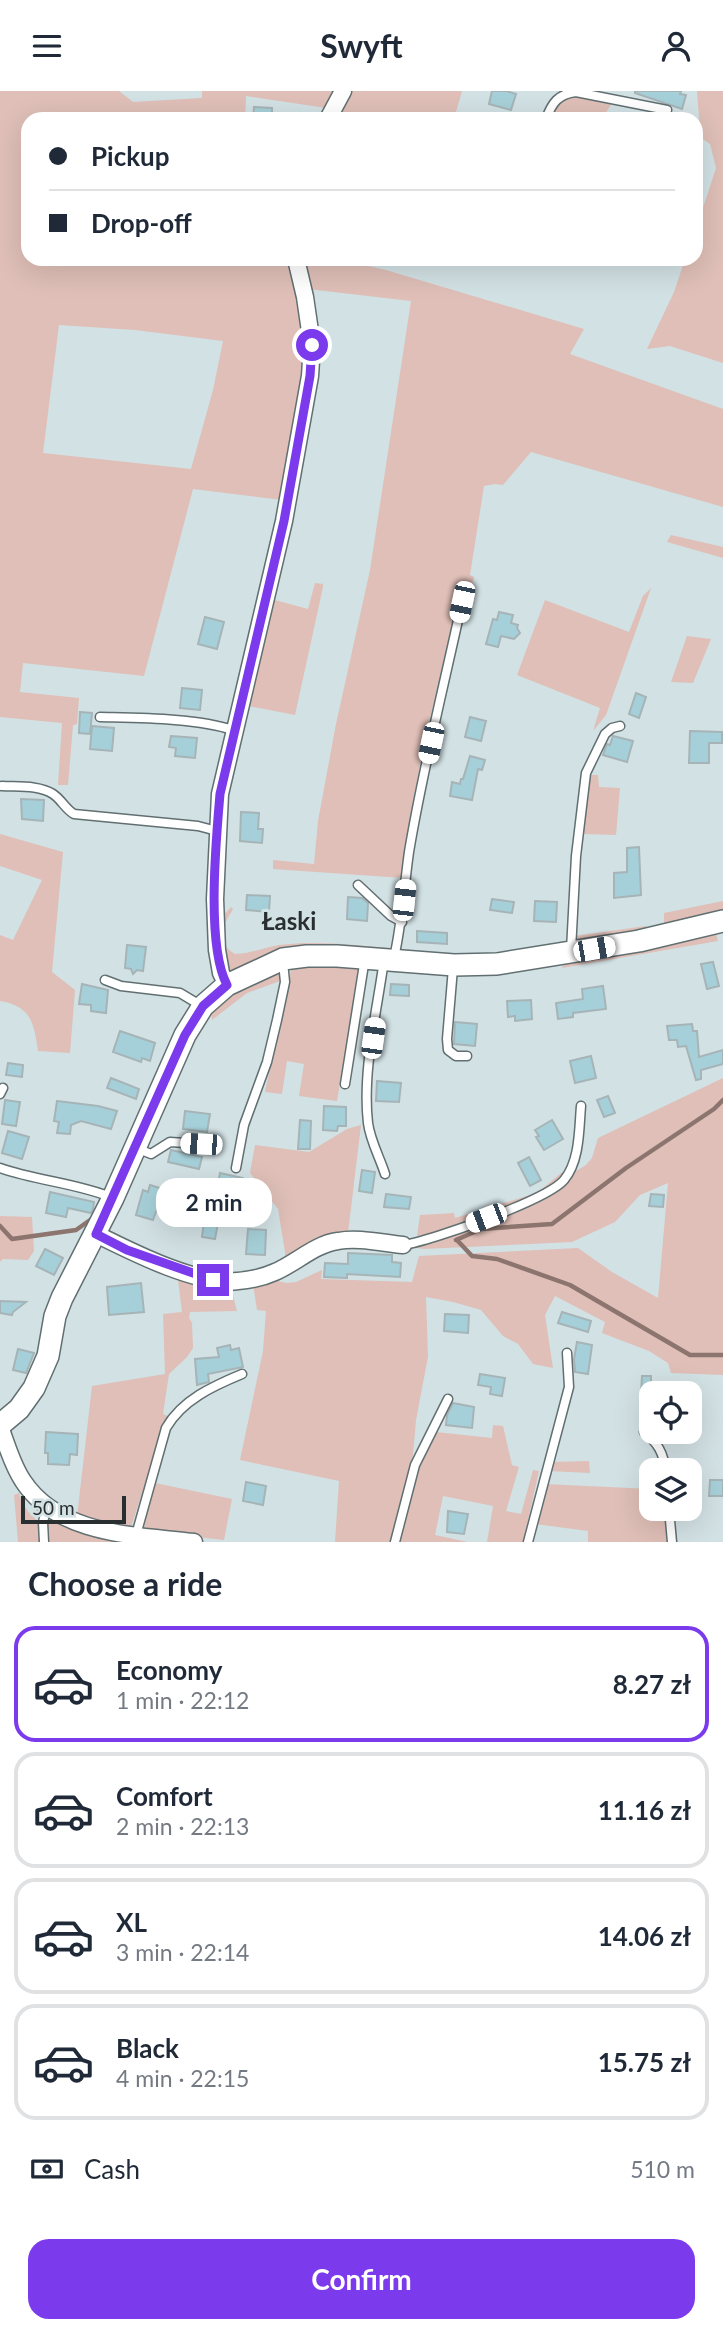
<!DOCTYPE html>
<meta charset="utf-8">
<style>
body{margin:0;font-family:Lato,sans-serif;background:#f2f2f3;color:#1f2937;height:100vh;display:flex;flex-direction:column;font-size:26px;white-space:nowrap}
*{box-sizing:border-box;margin:0}
p{font-size:23px;color:#747a83}
.icon{flex:none;width:38px;height:38px;fill:none;stroke:currentColor;stroke-width:2;stroke-linecap:round;stroke-linejoin:round}
.map{position:relative;height:1451px;overflow:hidden}
.side{display:flex;flex-direction:column;background:#fff;flex:1}
.side>*{flex:none}
.banner{position:absolute;left:21px;top:21px;width:682px;height:154px;border-radius:21px;box-shadow:0 7px 28px #0002;display:grid;align-content:center;height:154px;padding:0 28px;background:#fff}
.fabs{position:absolute;left:639px;top:1290px;display:grid;gap:14px}
.fabs a{display:grid;place-items:center;width:63px;height:63px;border-radius:14px;background:#fff;box-shadow:0 7px 28px #0002;font-size:35px}
.scale{position:absolute;left:21px;bottom:18px;width:105px;box-sizing:border-box;padding-left:7px;border:4px solid #292f30;border-top:0;font-size:19px;line-height:24px;white-space:nowrap;color:#292f30;-webkit-text-stroke:5px #d2e1e4;paint-order:stroke}
.end{position:absolute;width:32px;height:32px;margin:-16px;border:9px solid #7c3aed;background:#fff;box-shadow:0 0 0 4px #fff}
.from{border-radius:50%}
.bubble{position:absolute;height:49px;border-radius:21px;background:#fff;box-shadow:0 7px 28px #0002;font-size:23px;font-weight:700;line-height:49px;text-align:center}
.car{position:absolute;width:21px;height:42px;margin:-21px -10px;border-radius:9px;box-shadow:0 0 5px 2px #0007;background:linear-gradient(#fff 24%,#345 0 40%,#fff 0 76%,#345 0 86%,#fff 0)}
.banner b{display:flex;align-items:center;gap:24px;height:66px;font-size:26px}
.banner b+b{border-top:2px solid #e0e1e3}
.banner i{width:18px;height:18px;background:#1f2937}
ul{padding:0;list-style:none}
li{display:flex;align-items:center;gap:21px;height:116px;margin:0 14px 10px;padding:0 14px;border:4px solid #e0e1e3;border-radius:21px}
li div{flex:1}
li b{display:block;font-size:26px}
li em{font-style:normal;font-weight:700}
li.on{border-color:#7c3aed}
li>.icon{width:63px;height:63px;stroke-width:1.5}
h2{padding:0 28px;font-size:32px;line-height:84px}
.pay{display:flex;align-items:center;gap:18px;height:77px;padding:0 28px;font-size:26px}
.pay p{margin-inline-start:auto}
.button{display:flex;gap:14px;margin-top:auto;padding:14px 28px}
.button a{flex:1;height:80px;border-radius:21px;background:#7c3aed;color:#fff;font-size:28px;font-weight:700;line-height:80px;text-align:center}
header{display:flex;justify-content:space-between;align-items:center;height:91px;padding:0 28px;background:#fff;font-size:32px;font-weight:700}
.map>svg:first-child{display:block}
.green{fill:#dfbfb7;fill-rule:evenodd}
.lines{fill:none;stroke-linecap:round;stroke-linejoin:round}
.stream{stroke:#8c756e;stroke-width:4.5}
.building{fill:#a6d0d9;stroke:#a6b4b7;stroke-width:2}
.lane-casing{stroke:#616f71;stroke-width:11}
.street-casing{stroke:#616f71;stroke-width:19}
.secondary-casing{stroke:#616f71;stroke-width:24}
.lane{stroke:#fff;stroke-width:8}
.street{stroke:#fff;stroke-width:16}
.secondary{stroke:#fff;stroke-width:21}
.route{stroke:#7c3aed;stroke-width:9}
.labels{text-anchor:middle;stroke-width:6;stroke-linejoin:round;paint-order:stroke}
.quarter-label{font-size:24px;font-weight:bold;fill:#292f30;stroke:#d2e1e4}
</style>
<header><svg class="icon" aria-label="menu" viewBox="0 0 24 24"><path d="M4 6h16M4 12h16M4 18h16"/></svg>Swyft<svg class="icon" aria-label="person" viewBox="0 0 24 24"><circle cx="12" cy="8" r="4"/><path d="M4 21q1-7 8-7t8 7"/></svg></header>
<div class="map">
<svg width="723" height="1451" viewBox="0 0 723 1451">
<rect width="100%" height="100%" fill="#d2e1e4"/>
<g class="green">
<path d="M0 0H119L133 11 202 7V0H336L326 17 246 5 245 28H28V168H292L307 257 291 339 294 341 282 409 193 398 144 585 23 572 20 601 79 607 77 633 73 634 68 694H58L62 632 0 626ZM59 234 135 239 223 250 213 299 191 378 43 362Z"/>
<path d="M347 0H462L454 28H332Z"/>
<path d="M697 0H723V272L670 255 647 258 674 201 685 168H696L697 135 716 77 710 53 697 44 700 39Z"/>
<path d="M575 5 612 12 603 26 550 28C557 11 557 9 575 5Z"/>
<path d="M301 168H337L386 179 584 238 570 263 723 318V416L531 361 503 394 495 393 484 395 470 484 474 486 461 539 460 538 459 509C436 601 412 692 403 787L273 778V769L314 773 318 730 336 633 370 479 411 210 308 198Z"/>
<path d="M671 444 723 456V467L667 451Z"/>
<path d="M315 492 323 493V496L295 624 243 614 271 508 308 518Z"/>
<path d="M651 497 606 624 593 640 600 617 517 584 545 509 629 541 643 505Z"/>
<path d="M687 545 711 548 693 592 671 591Z"/>
<path d="M589 684H598L599 696 620 697 616 744 583 743Z"/>
<path d="M0 743 63 761 52 881 75 899 70 962 38 960C34 932 31 915 0 910V844L13 849 42 789 0 775Z"/>
<path d="M723 810V822L664 836V822Z"/>
<path d="M231 816 233 818C224 834 212 849 235 863 250 863 265 856 279 854 316 849 354 854 391 857V860L385 862C335 858 281 853 235 880 230 879 229 880 225 876 221 871 217 836 220 829 221 825 228 820 231 816Z"/>
<path d="M646 835V841L574 853V845Z"/>
<path d="M716 842 718 850 562 877 565 871Z"/>
<path d="M292 874 357 875 359 879 337 1010 299 1005 304 973 287 970 282 1003 265 1001Z"/>
<path d="M280 880V890L247 902 212 929 211 917 227 902Z"/>
<path d="M723 987V1284L671 1282 668 1272 649 1260 602 1242 605 1231 555 1205 545 1224 553 1277 533 1273 518 1253 503 1245 481 1219 453 1211 426 1206 428 1266 416 1329 413 1364 390 1451H335L339 1390 240 1369 263 1260 266 1220 257 1219 253 1193 272 1189 287 1192 296 1191 322 1179 321 1188 412 1191 419 1165 578 1157 612 1181 658 1207 668 1092 640 1104 615 1131 572 1151 423 1158 413 1156 437 1143 417 1145 420 1124 454 1122 455 1127 537 1102 561 1082 576 1080 586 1074 592 1067 598 1047Z"/>
<path d="M361 1034 348 1142 285 1171V1161L278 1118 250 1082 255 1054 309 1061 347 1038Z"/>
<path d="M0 1125 32 1126 34 1160 28 1169 3 1168 0 1171Z"/>
<path d="M177 1181 230 1194 237 1220 190 1221 189 1227 192 1232 193 1257 187 1266 169 1283 163 1323 167 1325 131 1436 125 1439 77 1426 92 1295 165 1283 163 1223 182 1221Z"/>
<path d="M493 1334 503 1335 512 1374 519 1376 506 1420 521 1423 533 1379 539 1380 523 1451H487L493 1415 443 1405 435 1444 468 1451H398L420 1368 436 1341 492 1347Z"/>
<path d="M589 1370 590 1382 548 1380 550 1371Z"/>
<path d="M155 1392 232 1408 224 1449 143 1440Z"/>
<path d="M544 1393 651 1398V1418H665L667 1451H588V1440L535 1433Z"/>
<path d="M19 1402C22 1415 33 1429 45 1434L50 1427 55 1428 161 1451H18L14 1404Z"/>
</g>
<g class="lines">
<g class="stream">
<path d="M0 1135 12 1148 76 1139 93 1127"/>
<path d="M456 1149 481 1138 552 1133 626 1077 714 1018 723 1009"/>
<path d="M457 1149 472 1165 497 1168 570 1194 690 1264H723"/>
</g>
</g>
<g class="building">
<path d="M492 0H506L516 3 511 19 489 13Z"/>
<path d="M635 0H681L680 3 686 4 682 18 635 2Z"/>
<path d="M254 16 272 17V28H253Z"/>
<path d="M499 521 513 524 511 532 518 534 517 537 520 542 514 548 501 545 498 556 486 553 493 528 497 529Z"/>
<path d="M205 526 224 531 217 558 198 553Z"/>
<path d="M182 597 202 599 200 619 180 617Z"/>
<path d="M636 602 646 606 639 627 629 623Z"/>
<path d="M80 621 92 622 90 643 79 642Z"/>
<path d="M470 626 486 630 481 650 465 646Z"/>
<path d="M92 635 114 637 112 660 90 658Z"/>
<path d="M690 640 722 641V652H709V672H689Z"/>
<path d="M171 645 197 647 195 667 175 665 176 657 169 656Z"/>
<path d="M613 645 633 650 627 671 603 664 607 653 610 654Z"/>
<path d="M470 665 485 669 482 679 478 678 472 709 450 705 452 691 460 693 461 688H463Z"/>
<path d="M21 708 44 709 43 730 22 728Z"/>
<path d="M241 721 259 722 258 738H263L262 752 240 750Z"/>
<path d="M639 756 641 804 614 807V782L627 781V757Z"/>
<path d="M247 804 270 805 269 821 246 819Z"/>
<path d="M348 806 362 807 368 812 367 830 347 828Z"/>
<path d="M492 808 514 811 512 822 490 819Z"/>
<path d="M535 810 557 811 556 831 534 830Z"/>
<path d="M417 840 447 842V853L417 851Z"/>
<path d="M127 854 146 856 143 880 137 879 133 883 131 878 125 877Z"/>
<path d="M713 871 719 895 707 898 701 873Z"/>
<path d="M82 893 108 899 106 922 91 920V914L79 913Z"/>
<path d="M391 893 409 894V905L390 904Z"/>
<path d="M603 895 606 918 573 922V926L558 928 556 912 583 908 582 898Z"/>
<path d="M531 909 532 928 515 930V925L508 926 507 910Z"/>
<path d="M455 931 477 933 475 955 454 953Z"/>
<path d="M692 933 693 940H697L699 966 723 959V973L701 979V988L696 989 686 955 678 956 677 949H669L667 935Z"/>
<path d="M120 940 155 952 150 970 142 967 141 971 113 961Z"/>
<path d="M591 965 596 987 575 992 570 970Z"/>
<path d="M8 972 23 974 22 986 6 984Z"/>
<path d="M111 987 139 998 136 1008 107 997Z"/>
<path d="M377 990 401 992 399 1011 376 1010Z"/>
<path d="M608 1005 615 1022 604 1026 597 1009Z"/>
<path d="M5 1009 20 1011 16 1035 2 1033Z"/>
<path d="M57 1010 98 1015 117 1020 111 1038 81 1030 71 1034 70 1043 57 1042 59 1031 54 1030Z"/>
<path d="M324 1015 346 1016V1035H338L337 1040 323 1039Z"/>
<path d="M185 1020 210 1023 207 1041 183 1038Z"/>
<path d="M300 1029 311 1030 310 1058H298Z"/>
<path d="M552 1029 563 1048 544 1059 536 1046 539 1045 535 1039Z"/>
<path d="M8 1040 29 1046 22 1068 2 1062Z"/>
<path d="M171 1059 202 1066 199 1078 168 1071Z"/>
<path d="M529 1066 541 1089 530 1095 518 1072Z"/>
<path d="M362 1079 375 1081 372 1102 359 1100Z"/>
<path d="M220 1082 243 1087 240 1108 216 1103Z"/>
<path d="M150 1094 166 1099 160 1119 157 1118 153 1129 136 1124 143 1099 148 1101Z"/>
<path d="M50 1101 94 1111 93 1118 91 1122 68 1117 66 1126 46 1122Z"/>
<path d="M386 1103 411 1106 409 1118 384 1116Z"/>
<path d="M651 1103 664 1104 663 1116 649 1115Z"/>
<path d="M204 1130 218 1132 215 1148 202 1146Z"/>
<path d="M248 1138 266 1139 265 1164 246 1163Z"/>
<path d="M45 1158 63 1167 54 1184 36 1175Z"/>
<path d="M348 1162 392 1164V1171L401 1172 400 1186 347 1183V1187L324 1186 325 1172 348 1173Z"/>
<path d="M141 1192 144 1221 109 1224 107 1196Z"/>
<path d="M0 1210 26 1211 13 1221 12 1224 0 1222Z"/>
<path d="M562 1221 591 1230 588 1241 558 1232Z"/>
<path d="M445 1223 469 1224 468 1242 444 1240Z"/>
<path d="M577 1251 592 1254 588 1283 575 1281 574 1268Z"/>
<path d="M230 1254 231 1259 239 1257 243 1276 208 1283 209 1291 197 1294 195 1268 219 1266 217 1257Z"/>
<path d="M18 1258 34 1262 26 1282 13 1279Z"/>
<path d="M480 1283 505 1287 502 1305 490 1303 491 1296 478 1294Z"/>
<path d="M642 1285H651V1322L640 1321Z"/>
<path d="M453 1312 474 1316 472 1337 446 1334 447 1324Z"/>
<path d="M46 1341 78 1343 77 1364 70 1363 69 1374 48 1373V1362H45Z"/>
<path d="M710 1389H723V1405H709Z"/>
<path d="M246 1391 266 1395 263 1414 243 1410Z"/>
<path d="M448 1420 468 1423 464 1443 447 1441Z"/>
</g>
<g class="lines">
<defs>
<g id="lane">
<path d="M546 28C552 12 558 3 576 1L667 19"/>
<path d="M100 626C139 627 197 627 233 639"/>
<path d="M2 695C18 696 39 694 53 703 62 709 65 718 74 723L198 735 217 740"/>
<path d="M358 794 391 825 402 831"/>
<path d="M571 859 576 765 586 682 605 643 612 637 620 635"/>
<path d="M394 867C402 831 404 797 409 761 423 677 444 594 462 511"/>
<path d="M384 869C377 920 362 981 368 1032 370 1049 380 1067 385 1083"/>
<path d="M453 877 447 948 448 959 456 965H467"/>
<path d="M105 889 121 895 180 902 200 914"/>
<path d="M345 993 365 867"/>
<path d="M0 1003 3 997"/>
<path d="M136 1057 151 1063 170 1051 201 1053"/>
<path d="M0 1077C37 1090 77 1092 113 1107"/>
<path d="M236 1077 244 1034 267 971 277 929 285 891 283 871"/>
<path d="M403 1154C431 1150 547 1109 564 1089 580 1070 579 1038 581 1015"/>
<path d="M644 1341C657 1351 664 1362 665 1379"/>
<path d="M669 1418 672 1451"/>
<path d="M136 1444 166 1337C182 1309 213 1295 242 1283"/>
<path d="M44 1451 43 1431 47 1415"/>
<path d="M395 1451 415 1374 448 1308"/>
<path d="M528 1451 569 1296 567 1262"/>
</g>
<g id="street">
<path d="M328 28 343 0"/>
<path d="M227 894 221 882 217 859 215 808 220 703 284 430 310 285 312 254 305 206 296 168"/>
<path d="M96 1143C132 1161 199 1195 238 1190 251 1189 264 1186 275 1181 296 1172 315 1153 338 1150 358 1146 382 1152 403 1154"/>
<path d="M0 1336C7 1354 12 1374 23 1390 59 1445 136 1444 194 1451"/>
</g>
<path id="secondary" d="M0 1334 19 1318 34 1297 48 1265 55 1225 62 1207 113 1107 185 944 203 915 227 894 283 868 307 865H337L454 874 497 873 639 850 723 830"/>
</defs>
<use href="#lane" class="lane-casing"/>
<use href="#street" class="street-casing"/>
<use href="#secondary" class="secondary-casing"/>
<use href="#lane" class="lane"/>
<use href="#street" class="street"/>
<use href="#secondary" class="secondary"/>
</g>
<g class="lines">
<path class="route" d="M213 1189 127 1159 96 1143 185 944 203 915 227 894C206 854 216 750 220 703L284 430 310 285 312 254"/>
</g>
<g class="labels">
<g class="quarter-label">
<text x="289" y="839">Łaski</text>
</g>
</g>
</svg>
<div class="fabs">
<a><svg class="icon" aria-label="locate" viewBox="0 0 24 24"><circle cx="12" cy="12" r="6"/><path d="M12 2v4M12 18v4M2 12h4M18 12h4"/></svg></a>
<a><svg class="icon" aria-label="layers" viewBox="0 0 24 24"><path d="M12 4l9 5-9 5-9-5zM3 14l9 5 9-5"/></svg></a>
</div>
<div class="scale">50 m</div>
<i class="end from" style="left:312px;top:254px"></i>
<i class="end" style="left:213px;top:1189px"></i>
<div class="bubble" style="left:156px;top:1087px;width:116px">2 min</div>
<i class="car" style="left:462px;top:511px;rotate:192deg"></i>
<i class="car" style="left:431px;top:652px;rotate:192deg"></i>
<i class="car" style="left:404px;top:809px;rotate:6deg"></i>
<i class="car" style="left:594px;top:858px;rotate:80deg"></i>
<i class="car" style="left:373px;top:947px;rotate:8deg"></i>
<i class="car" style="left:201px;top:1053px;rotate:273deg"></i>
<i class="car" style="left:486px;top:1127px;rotate:249deg"></i>
<div class="banner">
<b><i class="from"></i>Pickup</b>
<b><i></i>Drop-off</b>
</div>
</div>
<section class="side">
<h2>Choose a ride</h2>
<ul>
<li class="on"><svg class="icon" aria-label="car" viewBox="0 0 24 24"><path d="M5 17H2v-5l4-1 3-4h7l3 4 3 1v5h-3M9 17h6M6 11h13"/><circle cx="7" cy="17" r="2"/><circle cx="17" cy="17" r="2"/></svg><div><b>Economy</b><p>1 min · 22:12</p></div><em>8.27 zł</em></li>
<li><svg class="icon" aria-label="car" viewBox="0 0 24 24"><path d="M5 17H2v-5l4-1 3-4h7l3 4 3 1v5h-3M9 17h6M6 11h13"/><circle cx="7" cy="17" r="2"/><circle cx="17" cy="17" r="2"/></svg><div><b>Comfort</b><p>2 min · 22:13</p></div><em>11.16 zł</em></li>
<li><svg class="icon" aria-label="car" viewBox="0 0 24 24"><path d="M5 17H2v-5l4-1 3-4h7l3 4 3 1v5h-3M9 17h6M6 11h13"/><circle cx="7" cy="17" r="2"/><circle cx="17" cy="17" r="2"/></svg><div><b>XL</b><p>3 min · 22:14</p></div><em>14.06 zł</em></li>
<li><svg class="icon" aria-label="car" viewBox="0 0 24 24"><path d="M5 17H2v-5l4-1 3-4h7l3 4 3 1v5h-3M9 17h6M6 11h13"/><circle cx="7" cy="17" r="2"/><circle cx="17" cy="17" r="2"/></svg><div><b>Black</b><p>4 min · 22:15</p></div><em>15.75 zł</em></li>
</ul>
<div class="pay"><svg class="icon" aria-label="cash" viewBox="0 0 24 24"><path d="M3 7h18v10H3z"/><circle cx="12" cy="12" r="2"/></svg>Cash<p>510 m</p></div>
<div class="button"><a>Confirm</a></div>
</section>
